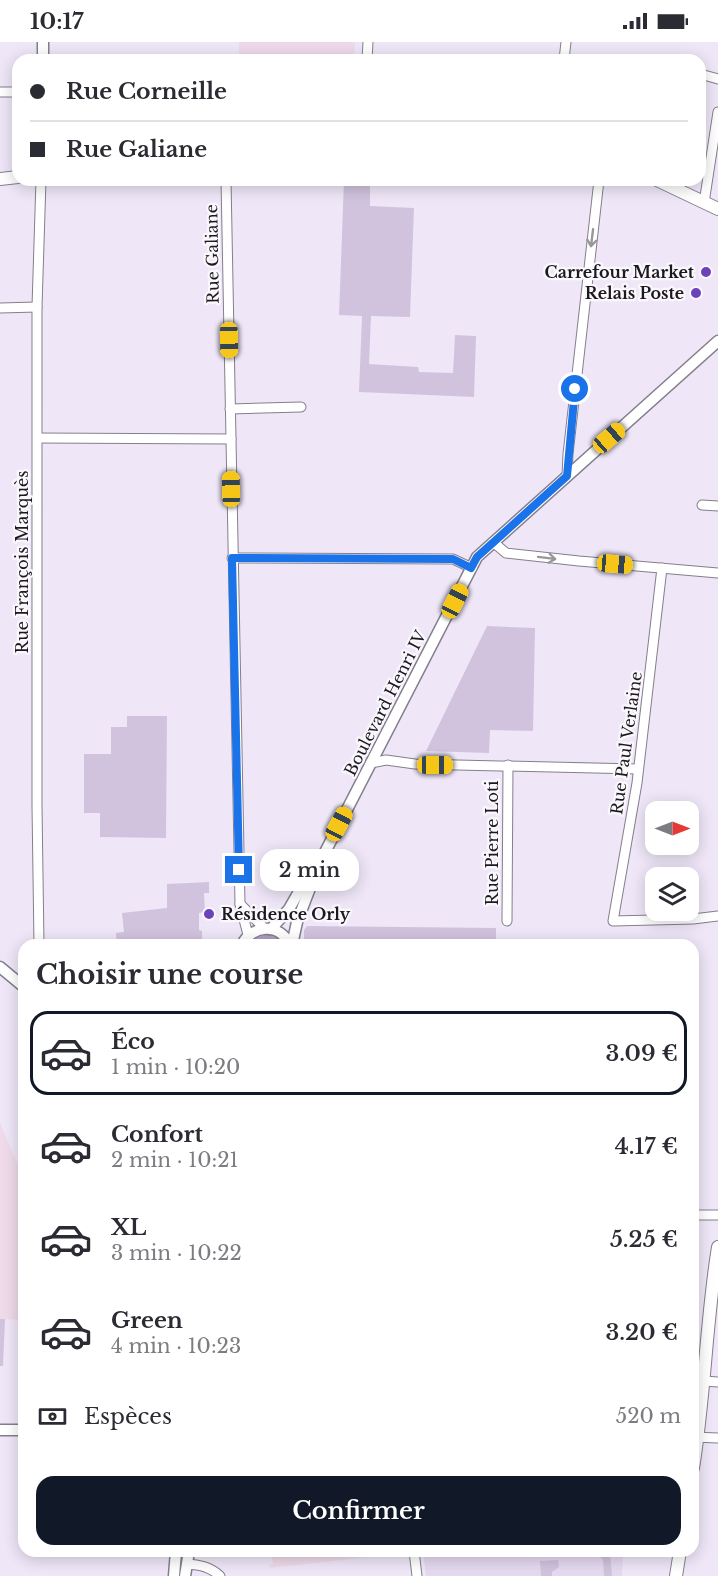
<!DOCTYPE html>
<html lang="fr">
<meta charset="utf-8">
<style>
body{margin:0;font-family:"Libre Baskerville",serif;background:#f2f2f3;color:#2b2b33;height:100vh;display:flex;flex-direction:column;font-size:22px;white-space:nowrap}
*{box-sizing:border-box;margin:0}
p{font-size:20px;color:#7c7c81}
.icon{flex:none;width:33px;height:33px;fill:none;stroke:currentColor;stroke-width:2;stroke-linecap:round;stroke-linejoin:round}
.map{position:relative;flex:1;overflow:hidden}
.drawer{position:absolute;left:18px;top:897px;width:681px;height:618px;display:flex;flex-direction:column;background:#fff;border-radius:18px;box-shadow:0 3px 15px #0003}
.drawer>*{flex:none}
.guide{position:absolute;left:12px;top:12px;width:694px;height:132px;border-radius:18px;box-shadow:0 3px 15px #0003;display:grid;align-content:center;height:132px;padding:0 18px;background:#fff}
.needle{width:39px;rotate:90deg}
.tools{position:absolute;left:645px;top:759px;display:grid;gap:12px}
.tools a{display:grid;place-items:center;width:54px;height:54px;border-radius:12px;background:#fff;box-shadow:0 3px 15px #0003;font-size:30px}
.end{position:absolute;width:27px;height:27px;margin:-14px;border:8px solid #1a73e8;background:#fff;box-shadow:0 0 0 3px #fff}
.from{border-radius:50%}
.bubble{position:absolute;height:42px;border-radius:18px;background:#fff;box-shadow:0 3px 15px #0003;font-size:20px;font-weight:600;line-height:42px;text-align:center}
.car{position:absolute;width:18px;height:36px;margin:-18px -9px;border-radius:8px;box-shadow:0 0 4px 2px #0007;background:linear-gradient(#f5c518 24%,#345 0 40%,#f5c518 0 76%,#345 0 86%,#f5c518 0)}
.guide b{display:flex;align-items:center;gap:21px;height:57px;font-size:22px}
.guide b+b{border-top:2px solid #e1e1e2}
.guide i{width:15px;height:15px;background:#2b2b33}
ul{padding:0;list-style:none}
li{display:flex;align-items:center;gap:18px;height:84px;margin:0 12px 9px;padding:0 6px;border:3px solid transparent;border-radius:18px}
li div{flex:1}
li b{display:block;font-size:22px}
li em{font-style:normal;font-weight:600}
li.current{border-color:#111827}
li>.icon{width:54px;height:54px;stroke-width:1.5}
h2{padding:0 18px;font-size:27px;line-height:72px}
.pay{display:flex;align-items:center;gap:15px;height:66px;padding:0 18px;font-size:22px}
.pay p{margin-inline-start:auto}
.action{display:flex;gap:12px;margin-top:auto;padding:12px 18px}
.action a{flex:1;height:69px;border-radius:18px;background:#111827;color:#fff;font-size:24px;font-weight:600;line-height:69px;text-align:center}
.status{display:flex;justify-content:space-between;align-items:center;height:42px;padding:0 30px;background:#fff;direction:ltr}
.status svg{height:16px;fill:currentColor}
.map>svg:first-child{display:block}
.built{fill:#e5d9f0}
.education{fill:#efdae9}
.green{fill:#d1c3de}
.forest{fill:#af9bc1}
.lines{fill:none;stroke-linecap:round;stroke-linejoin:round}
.minor-casing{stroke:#857e8d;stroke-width:11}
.tertiary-casing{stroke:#857e8d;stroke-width:13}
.secondary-casing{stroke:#857e8d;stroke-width:14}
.minor{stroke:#fff;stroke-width:9}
.tertiary{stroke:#fff;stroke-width:10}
.secondary{stroke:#fff;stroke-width:12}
.oneway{stroke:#98979a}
.route{stroke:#1a73e8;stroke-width:8}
.poi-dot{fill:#6b42ba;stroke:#faf7fd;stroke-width:2}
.labels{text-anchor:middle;stroke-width:4.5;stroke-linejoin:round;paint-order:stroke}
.street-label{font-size:16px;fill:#1b181e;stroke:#faf7fd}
.poi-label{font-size:16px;font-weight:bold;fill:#1b181e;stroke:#faf7fd;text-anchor:end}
</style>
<div class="status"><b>10:17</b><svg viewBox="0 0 49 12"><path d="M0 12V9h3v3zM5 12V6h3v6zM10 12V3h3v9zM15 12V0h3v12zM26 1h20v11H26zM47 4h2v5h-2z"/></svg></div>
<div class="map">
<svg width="718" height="1534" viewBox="0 0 718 1534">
<rect width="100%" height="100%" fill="#efe7f8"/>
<path class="built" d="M423 1509H623L622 1534H426Z"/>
<g class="education">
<path d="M239 0H355L354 18H239Z"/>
<path d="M0 1081 24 1137V1278L0 1277Z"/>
<path d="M271 1509H368L369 1515 269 1526V1523L273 1522Z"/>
</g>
<g class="green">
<path d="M344 138H370V164L414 166 410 275 371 274 369 322 418 325 419 330 453 331 455 293 476 294 474 355 359 350 362 274 339 273Z"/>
<path d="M487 584 535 586 533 689 490 688 489 711 426 709Z"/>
<path d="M127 674H167L166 796 100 795V771H84V712H111V685H127Z"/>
<path d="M209 840V851H204L205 870 199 871V888L202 889V903H186L185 898 117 903 116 891 124 890 122 871 167 866V842Z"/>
<path d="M307 884 496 886V903H304V888Z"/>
<path d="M0 1277H5L3 1324H0Z"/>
<path d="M603 1509H610L612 1534H604L603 1517H601Z"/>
<path d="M558 1518 559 1525 552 1530V1534H541L540 1519Z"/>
</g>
<path class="forest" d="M267 892 279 897 284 903H247L254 895Z"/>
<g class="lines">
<defs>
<g id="minor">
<path d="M367 18 368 0"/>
<path d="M564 18 566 0"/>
<path d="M700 32 718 37"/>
<path d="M0 50H18"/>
<path d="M226 138 240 862 248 893"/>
<path d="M704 161 718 70"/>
<path d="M0 266 37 265"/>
<path d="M230 367 301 365"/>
<path d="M38 396 231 397"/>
<path d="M567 434 568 412 599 138"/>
<path d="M702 463 718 464"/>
<path d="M493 500 506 511 579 519 718 531"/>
<path d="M232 516 453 517 472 526"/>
<path d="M662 526 637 741 613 879 693 877 718 874"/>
<path d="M371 721 386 718 415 722 638 727"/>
<path d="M240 862 264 886"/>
<path d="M507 879 508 723"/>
<path d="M39 903 37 764V265L41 138"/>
<path d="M693 1173H718"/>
<path d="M703 1339 718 1340"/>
<path d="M693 1395 718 1396"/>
<path d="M414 1509 417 1534"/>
<path d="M187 1522C201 1523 210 1525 220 1534"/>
</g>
<g id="tertiary">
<path d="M43 18V0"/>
<path d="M271 887 289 867 308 834 315 825"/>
<path d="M242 903C252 882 280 881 290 903"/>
<path d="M292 903 297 880 320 820 477 515 718 299"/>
<path d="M0 925 24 945"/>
<path d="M0 1388H24"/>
<path d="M174 1534 176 1509"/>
<path d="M185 1534 189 1509"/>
</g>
<g id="secondary">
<path d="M0 137 18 135"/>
<path d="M657 138 718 167"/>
<path d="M693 1426C705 1353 706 1278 718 1205"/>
<path d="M676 1534 680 1509"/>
</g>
</defs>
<use href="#minor" class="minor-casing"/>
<use href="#tertiary" class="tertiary-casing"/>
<use href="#secondary" class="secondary-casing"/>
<use href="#minor" class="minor"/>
<use href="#tertiary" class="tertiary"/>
<use href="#secondary" class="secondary"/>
</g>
<defs><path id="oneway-shaft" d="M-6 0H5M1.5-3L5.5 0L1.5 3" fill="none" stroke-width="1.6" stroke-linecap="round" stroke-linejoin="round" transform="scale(1.5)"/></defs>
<g class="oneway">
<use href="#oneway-shaft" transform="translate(592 196) rotate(97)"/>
<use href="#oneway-shaft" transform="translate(547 516) rotate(7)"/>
</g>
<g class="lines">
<path class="route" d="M239 828 232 516 453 517 471 526 477 515 567 434 575 347"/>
</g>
<g class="poi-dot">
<circle cx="706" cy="230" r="6"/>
<circle cx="696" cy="251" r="6"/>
<circle cx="209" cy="872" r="6"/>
</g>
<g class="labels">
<g class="street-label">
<text transform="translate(212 212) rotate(-91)" y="6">Rue Galiane</text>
<text transform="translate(22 520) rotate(-90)" y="6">Rue François Marquès</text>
<text transform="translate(385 661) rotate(-63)" y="6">Boulevard Henri IV</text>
<text transform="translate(626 701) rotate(-82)" y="6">Rue Paul Verlaine</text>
<text transform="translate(492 801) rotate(-90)" y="6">Rue Pierre Loti</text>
</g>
<g class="poi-label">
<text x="694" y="236">Carrefour Market</text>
<text x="684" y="257">Relais Poste</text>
<text x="221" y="878" text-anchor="start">Résidence Orly</text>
</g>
</g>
</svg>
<div class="tools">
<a><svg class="needle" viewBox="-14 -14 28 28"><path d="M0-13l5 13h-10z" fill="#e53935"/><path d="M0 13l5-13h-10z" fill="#7c7c81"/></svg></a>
<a><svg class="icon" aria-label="layers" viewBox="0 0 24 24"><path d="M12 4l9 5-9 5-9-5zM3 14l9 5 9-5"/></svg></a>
</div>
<i class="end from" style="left:575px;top:347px"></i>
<i class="end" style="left:239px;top:828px"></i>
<div class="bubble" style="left:260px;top:807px;width:99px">2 min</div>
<i class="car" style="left:229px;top:298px;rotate:179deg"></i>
<i class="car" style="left:609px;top:396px;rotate:49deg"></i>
<i class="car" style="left:231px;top:447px;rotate:359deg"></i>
<i class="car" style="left:615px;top:522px;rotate:95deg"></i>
<i class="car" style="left:455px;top:559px;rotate:27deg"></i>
<i class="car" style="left:435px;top:723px;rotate:90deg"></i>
<i class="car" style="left:339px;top:782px;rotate:28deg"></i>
<div class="guide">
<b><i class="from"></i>Rue Corneille</b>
<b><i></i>Rue Galiane</b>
</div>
<section class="drawer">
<h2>Choisir une course</h2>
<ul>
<li class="current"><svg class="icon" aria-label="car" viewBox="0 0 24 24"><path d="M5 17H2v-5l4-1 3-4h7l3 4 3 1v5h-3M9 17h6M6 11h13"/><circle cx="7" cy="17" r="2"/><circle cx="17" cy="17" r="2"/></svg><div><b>Éco</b><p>1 min · 10:20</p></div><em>3.09 €</em></li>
<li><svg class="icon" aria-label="car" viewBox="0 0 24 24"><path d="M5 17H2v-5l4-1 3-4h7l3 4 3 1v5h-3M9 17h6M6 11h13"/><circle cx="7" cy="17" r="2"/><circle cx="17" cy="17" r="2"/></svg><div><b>Confort</b><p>2 min · 10:21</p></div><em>4.17 €</em></li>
<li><svg class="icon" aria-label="car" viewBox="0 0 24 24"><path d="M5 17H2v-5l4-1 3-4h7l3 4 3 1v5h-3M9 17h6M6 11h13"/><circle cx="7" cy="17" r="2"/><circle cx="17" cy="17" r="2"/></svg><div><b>XL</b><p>3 min · 10:22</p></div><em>5.25 €</em></li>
<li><svg class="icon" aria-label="car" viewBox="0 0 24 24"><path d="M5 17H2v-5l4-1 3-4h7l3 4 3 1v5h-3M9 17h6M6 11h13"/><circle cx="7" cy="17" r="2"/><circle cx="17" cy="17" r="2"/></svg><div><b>Green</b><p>4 min · 10:23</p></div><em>3.20 €</em></li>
</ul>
<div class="pay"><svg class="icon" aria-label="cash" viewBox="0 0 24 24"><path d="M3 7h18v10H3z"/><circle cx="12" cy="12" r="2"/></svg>Espèces<p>520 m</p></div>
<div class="action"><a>Confirmer</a></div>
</section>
</div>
